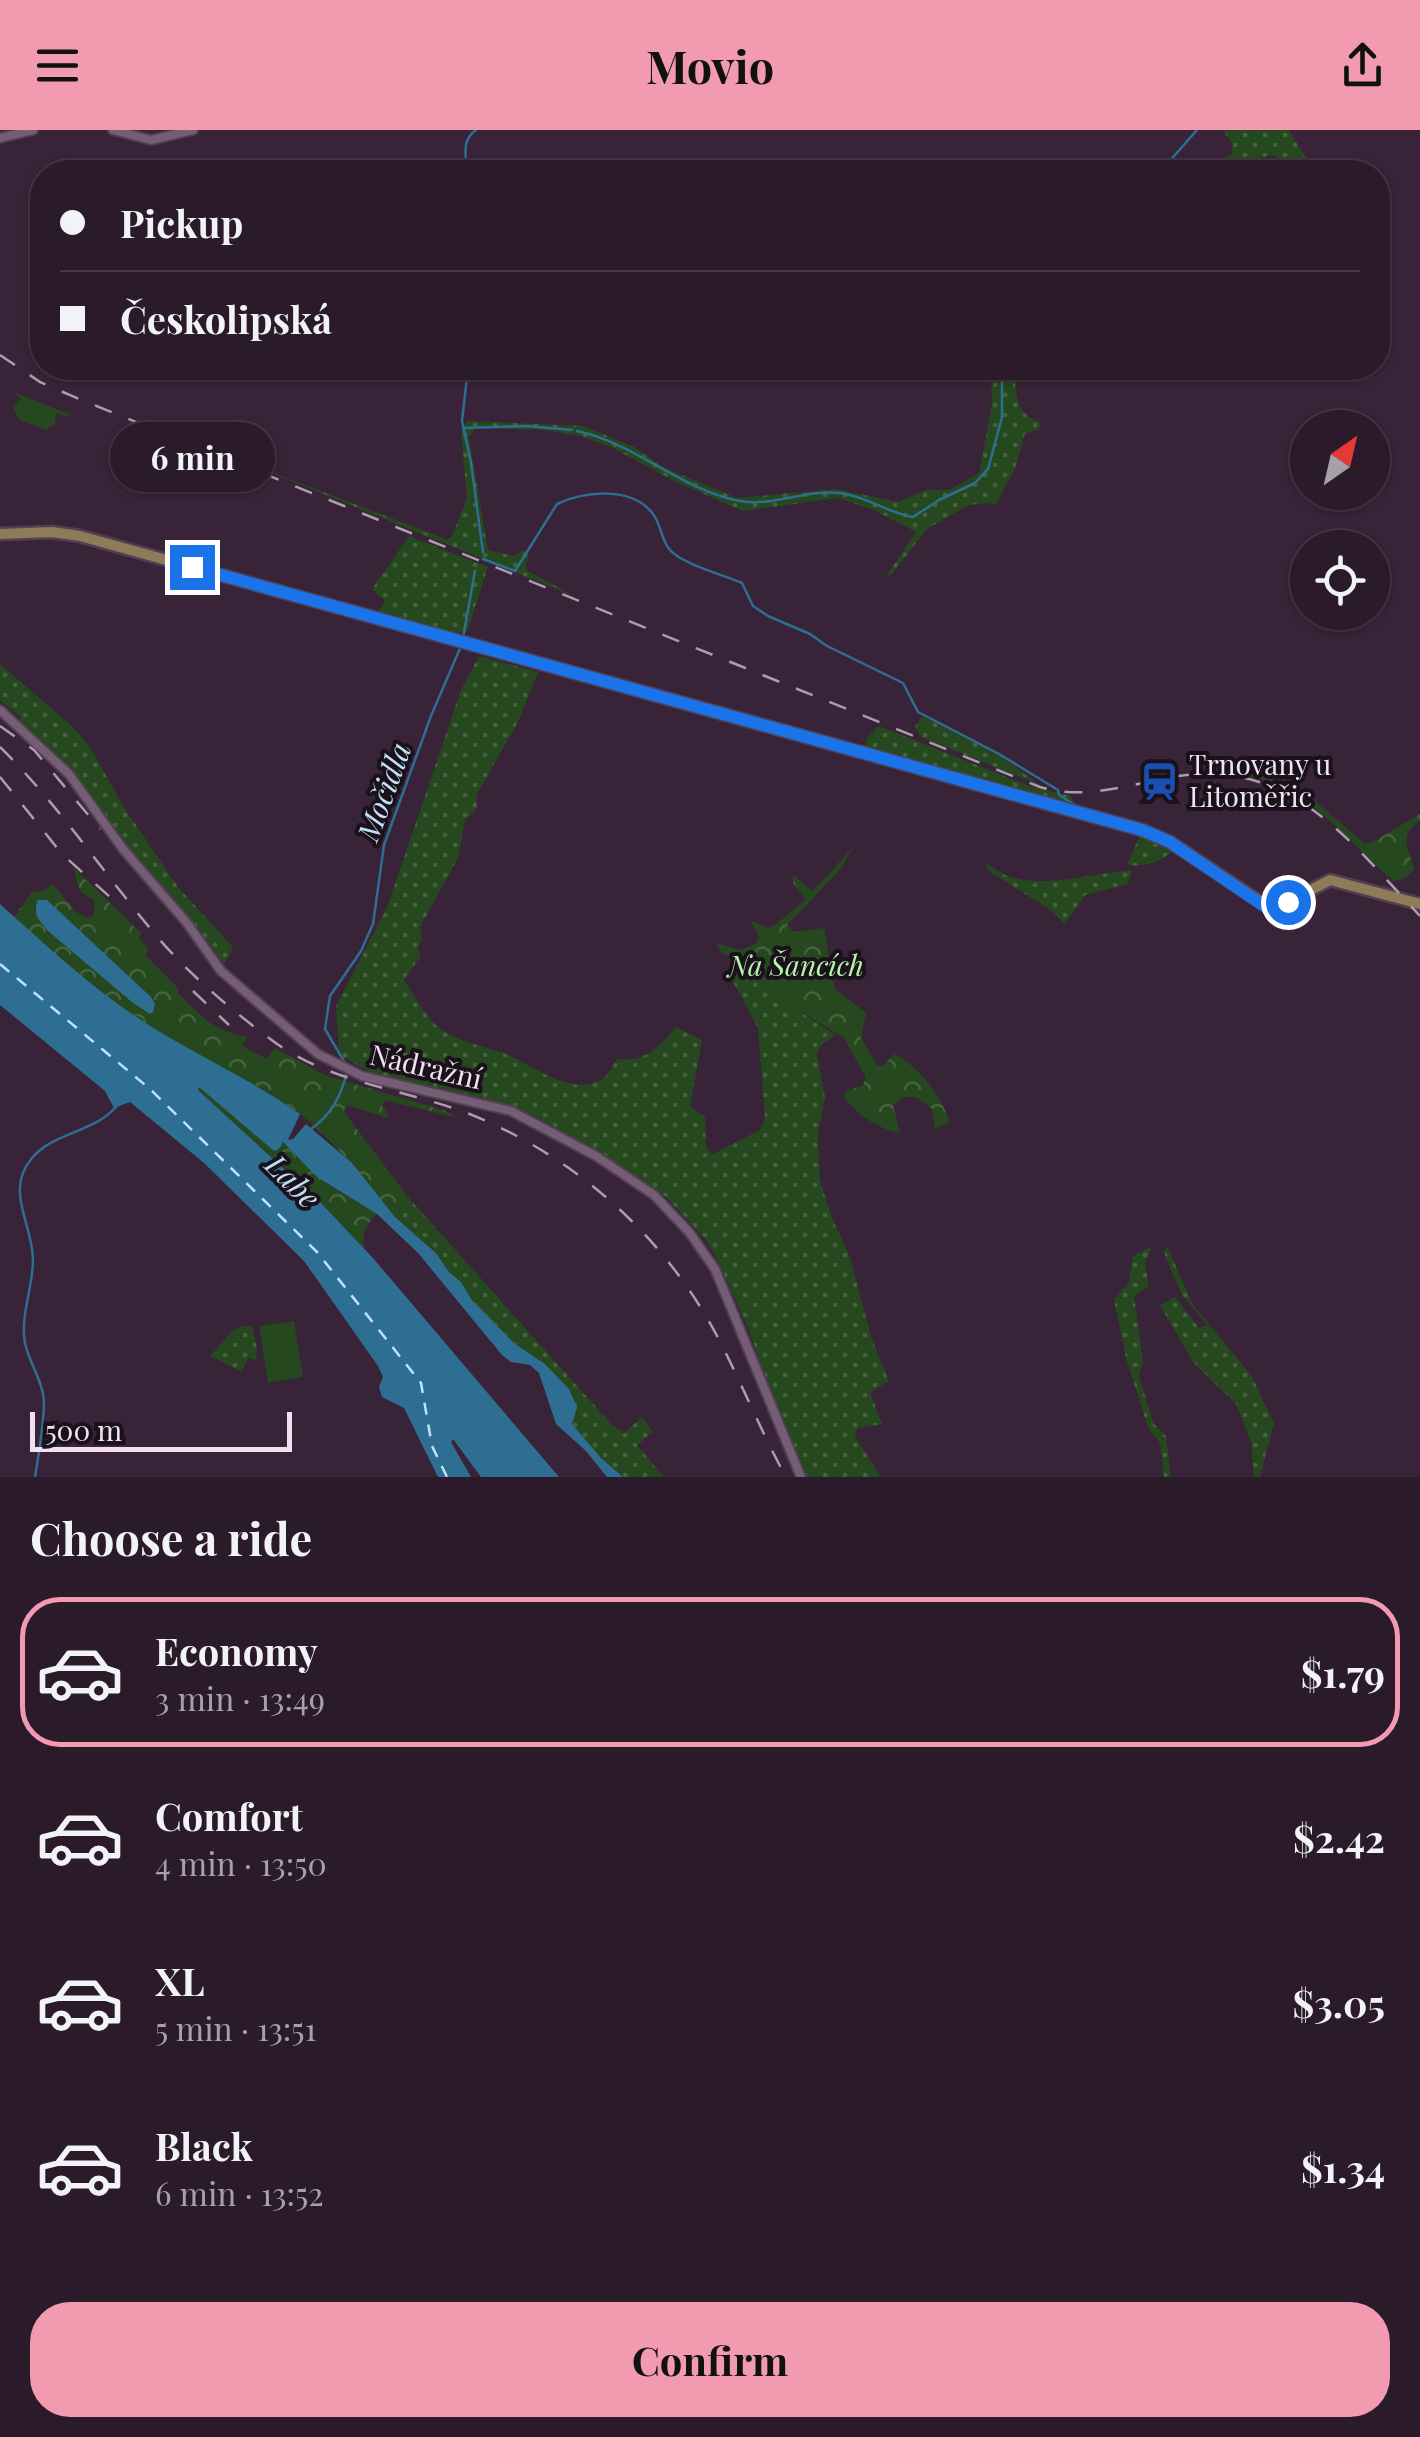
<!DOCTYPE html>
<meta charset="utf-8">
<style>
body{margin:0;font-family:"Playfair Display",serif;background:#322332;color:#f1f3f6;height:100vh;display:flex;flex-direction:column;font-size:38px;white-space:nowrap}
*{box-sizing:border-box;margin:0}
p{font-size:32px;color:#a5a1a8}
.icon{flex:none;width:55px;height:55px;fill:none;stroke:currentColor;stroke-width:2;stroke-linecap:round;stroke-linejoin:round}
.map{position:relative;height:1347px;overflow:hidden}
.side{display:flex;flex-direction:column;background:#2a1a2a;flex:1}
.side>*{flex:none}
.guide{position:absolute;left:30px;top:30px;width:1360px;height:220px;border-radius:40px;box-shadow:0 2px 8px #0004,0 0 0 2px #463847;display:grid;align-content:center;height:220px;padding:0 30px;background:#2a1a2a}
.needle{width:65px;rotate:34deg}
.tools{position:absolute;left:1290px;top:280px;display:grid;gap:20px}
.tools a{display:grid;place-items:center;width:100px;height:100px;border-radius:50%;background:#2a1a2a;box-shadow:0 2px 8px #0004,0 0 0 2px #463847;font-size:50px}
.scale{position:absolute;left:30px;bottom:25px;width:262px;box-sizing:border-box;padding-left:10px;border:5px solid #f0e2f0;border-top:0;font-size:28px;line-height:35px;white-space:nowrap;color:#f0e2f0;-webkit-text-stroke:8px #1a111a;paint-order:stroke}
.end{position:absolute;width:45px;height:45px;margin:-22px;border:12px solid #1a73e8;background:#fff;box-shadow:0 0 0 5px #fff}
.from{border-radius:50%}
.bubble{position:absolute;height:70px;border-radius:35px;background:#2a1a2a;box-shadow:0 2px 8px #0004,0 0 0 2px #463847;font-size:32px;font-weight:700;line-height:70px;text-align:center}
.guide b{display:flex;align-items:center;gap:35px;height:95px;font-size:38px}
.guide b+b{border-top:2px solid #463847}
.guide i{width:25px;height:25px;background:#f1f3f6}
ul{padding:0;list-style:none}
li{display:flex;align-items:center;gap:30px;height:150px;margin:0 20px 15px;padding:0 10px;border:5px solid transparent;border-radius:40px}
li div{flex:1}
li b{display:block;font-size:38px}
li em{font-style:normal;font-weight:700}
li.on{border-color:#f29ab0}
li>.icon{width:90px;height:90px;stroke-width:1.5}
h2{padding:0 30px;font-size:45px;line-height:120px}
.button{display:flex;gap:20px;margin-top:auto;padding:20px 30px}
.button a{flex:1;height:115px;border-radius:40px;background:#f29ab0;color:#111;font-size:40px;font-weight:700;line-height:115px;text-align:center}
header{display:flex;justify-content:space-between;align-items:center;height:130px;padding:0 30px;background:#f29ab0;color:#111;font-size:45px;font-weight:700}
.map>svg:first-child{display:block}
.grass{fill:url(#grass-dots)}
.forest{fill:url(#forest-crowns);fill-rule:evenodd}
.pitch{fill:#25481e}
.water{fill:#2f6e93}
.lines{fill:none;stroke-linecap:round;stroke-linejoin:round}
.stream{stroke:#2f6e93;stroke-width:2.5}
.ferry{stroke:#c0e1f8;stroke-width:2.5;stroke-dasharray:12 10;stroke-linecap:butt}
.secondary-casing{stroke:#513f51;stroke-width:12}
.primary-casing{stroke:#513f51;stroke-width:15}
.secondary{stroke:#755d75;stroke-width:8}
.primary{stroke:#8e7c59;stroke-width:10}
.rail{stroke:#ac9cac;stroke-width:2.5;stroke-dasharray:18 18;stroke-linecap:butt}
.route{stroke:#1a73e8;stroke-width:12}
.labels{text-anchor:middle;stroke-width:8;stroke-linejoin:round;paint-order:stroke}
.poi-label{font-size:28px;fill:#f0e2f0;stroke:#1a111a;text-anchor:start}
.park-label{font-size:28px;font-style:italic;fill:#b6f5ab;stroke:#1a111a}
.street-label{font-size:28px;fill:#f0e2f0;stroke:#1a111a}
.water-label{font-size:30px;font-style:italic;fill:#c0e1f8;stroke:#1a111a}
</style>
<header><svg class="icon" aria-label="menu" viewBox="0 0 24 24"><path d="M4 6h16M4 12h16M4 18h16"/></svg>Movio<svg class="icon" aria-label="share" viewBox="0 0 24 24"><path d="M12 15V3M7 8l5-5 5 5M5 13v7h14v-7"/></svg></header>
<div class="map">
<svg width="1420" height="1347" viewBox="0 0 1420 1347">
<defs>
<pattern id="grass-dots" width="8" height="8" patternUnits="userSpaceOnUse" patternTransform="scale(2.5)"><rect width="8" height="8" fill="#25481e"/><path d="M2 2h.1M6 6h.1" fill="none" stroke="#45623f" stroke-width="1.8" stroke-linecap="round"/></pattern>
<pattern id="forest-crowns" width="20" height="18" patternUnits="userSpaceOnUse" patternTransform="scale(2.5)"><rect width="20" height="18" fill="#25481e"/><path d="M2 6a3 3 0 1 1 6 0M12 15a3 3 0 1 1 6 0" fill="none" stroke="#45623f"/></pattern>
</defs>
<rect width="100%" height="100%" fill="#382338"/>
<g class="grass">
<path d="M1223 0H1289L1305 27 1333 42H1287L1281 29 1270 25 1259 29 1261 42H1227L1219 31 1231 24 1233 15Z"/>
<path d="M991 238H1014C1017 264 1013 284 1042 293L1039 299 1025 304 1015 338 997 373 968 375 927 399 891 445H887L916 402 874 380 838 368 743 381 672 350 611 317 581 306 544 300 475 298 469 307 488 420 514 426 524 420 528 425 526 440 576 467 245 332 446 409 451 408 467 368 461 301 467 291 583 296 634 317 663 337 737 368 836 359 898 372 926 360H950L979 343 992 274Z"/>
<path d="M409 406 488 437 467 502 451 503 377 484 385 471 372 459Z"/>
<path d="M479 526 538 542 518 592 476 666 477 678 465 690 458 728 420 797 422 810 418 818 421 826 404 850C414 865 423 883 436 895 454 911 479 915 501 922 530 932 564 964 597 952 607 949 612 937 617 929 645 932 659 918 676 897L702 910 690 976 705 987 706 1017 713 1024 760 1000 765 989 758 898 732 850V828L750 837 788 874 836 905 821 915 817 924 825 968 818 1003 820 1051 832 1088 850 1127 872 1210 889 1251 873 1260 871 1265 882 1294 859 1298 855 1302 856 1308 881 1347H807L775 1277 749 1200 717 1129 706 1110 666 1067 595 1019 548 999 518 980 461 963 374 944 339 925 336 876 388 775 461 560Z"/>
<path d="M0 534 73 597 90 617 125 679 178 757 231 815 233 820 221 838 138 735 77 651 18 593 21 588 0 570Z"/>
<path d="M922 586 997 624 1040 655 921 607 915 597Z"/>
<path d="M879 596 1029 656 1071 666 1073 671 1067 674 865 618 866 609Z"/>
<path d="M1141 703 1174 718C1165 732 1144 737 1127 735Z"/>
<path d="M987 734C994 737 1000 743 1007 746 1047 759 1092 743 1132 740L1128 754 1085 765 1065 794 1046 777 987 740Z"/>
<path d="M408 1067 613 1296 624 1303 642 1287 653 1302 637 1315 664 1347H623L601 1328 572 1294 569 1259 545 1234 514 1213 467 1166 461 1152 449 1142 436 1123 395 1087Z"/>
<path d="M1152 1116 1145 1132 1149 1156 1134 1166 1143 1231 1139 1247 1154 1294 1166 1306 1171 1347H1164L1160 1313 1148 1297 1127 1232 1114 1170 1129 1152 1133 1126Z"/>
<path d="M1167 1116 1193 1175 1251 1245 1274 1293 1260 1347H1254L1251 1312 1236 1274 1193 1232 1160 1175 1175 1167 1199 1198 1207 1195 1181 1163 1164 1123Z"/>
<path d="M242 1196H252L257 1218 256 1230 248 1228 242 1242 210 1226 231 1202Z"/>
</g>
<g class="forest">
<path d="M1240 636 1308 665 1365 714 1373 712 1420 684V690C1399 705 1407 717 1415 739L1405 748 1393 751C1331 696 1308 650 1217 641Z"/>
<path d="M854 716 840 740 787 795 793 802 824 798 834 858 866 883 861 908 878 936 881 937 895 924C922 940 939 963 950 992L935 999 932 979 916 967H904L893 975 900 1003C878 999 857 984 844 967L845 962 863 955 866 947 843 907 788 874 750 837 721 822 716 813 741 820 757 813 759 806 750 790 768 798 774 796 806 769 793 753V745L813 761Z"/>
<path d="M73 737 141 803 139 808 149 820 145 825 178 858V863C203 888 212 900 247 907L242 916 267 929 275 918 327 946 443 980 458 988 385 970 382 976 389 985 387 988 350 976 345 978 344 982 408 1067 395 1087C365 1050 334 1010 296 981 254 951 208 931 164 905 111 873 60 829 14 787L32 762 44 761 52 753 75 781 86 788 93 786 95 771 80 761ZM47 770 151 867 155 874 48 801 34 779Z"/>
<path d="M199 956 274 1021 282 1012 327 1054 377 1084C365 1095 361 1104 365 1119L322 1074 198 960Z"/>
</g>
<g class="pitch">
<path d="M11 261 69 284 68 287 56 283 55 294 46 300 20 290 13 278 21 268Z"/>
<path d="M294 1191 303 1247 268 1253 259 1196Z"/>
</g>
<g class="water">
<path d="M38 770H47L151 867 155 874 153 882 150 884 133 873 48 801C39 790 32 784 38 770Z"/>
<path d="M0 774C51 820 105 870 165 905 210 932 257 953 300 984L288 1010 293 1009 306 994 352 1033 395 1087 436 1123 449 1142 461 1152 471 1169 514 1213 545 1234 569 1259 577 1277 572 1294 601 1328 623 1347H607L586 1321 556 1294 539 1243 530 1235 511 1232 502 1225 418 1123 377 1084 317 1047 283 1012 279 1019 274 1021 199 957 198 960 322 1074 373 1128 559 1347H481L453 1309 451 1312 471 1347H438L404 1278 382 1267 379 1257 383 1247 378 1236 304 1131 204 1033 130 972 114 978 105 961 0 875Z"/>
</g>
<g class="lines">
<g class="stream">
<path d="M467 42C466 27 461 10 476 0"/>
<path d="M1160 42 1197 0"/>
<path d="M468 238 462 291 471 333 483 422"/>
<path d="M464 298 527 296 572 300"/>
<path d="M577 301C635 313 681 360 740 371 773 377 807 359 840 363 866 366 888 383 913 387L939 370 975 353 988 339 1002 287V238"/>
<path d="M483 429 515 441 557 374C585 361 632 356 653 384 661 394 661 410 670 420 682 434 724 445 742 453L753 476 768 486 810 504 827 516 903 553 918 582 999 624 1058 660 1059 665 1080 678"/>
<path d="M463 508 475 441"/>
<path d="M345 933 325 899 330 866 361 821 373 794 384 715 431 586 461 516"/>
<path d="M311 999C331 985 342 965 347 941"/>
<path d="M35 1347C38 1329 44 1289 44 1271 43 1251 29 1233 25 1213 20 1185 33 1158 33 1130 33 1094 4 1061 32 1028 54 1002 93 1003 116 977"/>
</g>
<path class="ferry" d="M0 834 150 959 317 1122 421 1253 432 1316 447 1347"/>
<defs>
<g id="secondary">
<path d="M113 0 151 10 193 0"/>
<path d="M0 8 33 0"/>
<path d="M0 580 69 644 123 719 187 793 221 841 318 924 362 946 511 981 596 1026 654 1065 689 1102 715 1139 801 1347"/>
</g>
<path id="primary" d="M0 404 52 402 80 406 1142 700 1170 712 1268 777 1284 774 1330 750 1420 774"/>
</defs>
<use href="#secondary" class="secondary-casing"/>
<use href="#primary" class="primary-casing"/>
<use href="#secondary" class="secondary"/>
<use href="#primary" class="primary"/>
<g class="rail">
<path d="M0 225 40 252 79 269 1040 657C1084 670 1123 656 1167 648 1287 624 1347 708 1420 786"/>
<path d="M0 596 34 620 100 699"/>
<path d="M0 617C60 676 106 747 160 810 192 847 234 882 273 911 331 954 407 959 472 985 575 1027 663 1105 716 1204 741 1251 760 1300 786 1347"/>
<path d="M0 647 62 724 111 768"/>
<path d="M193 861 229 895"/>
</g>
</g>
<g class="lines">
<path class="route" d="M192 437 1142 700 1170 712 1264 776 1272 777 1288 772"/>
</g>
<defs>
<symbol id="station-bare" viewBox="-9 -9 18 18"><path d="M-3-6H3Q5-6 5-4V2Q5 4 3 4L4.5 6H3L1.5 4h-3L-3 6H-4.5L-3 4Q-5 4-5 2V-4Q-5-6-3-6ZM-3.5-4v3h7v-3ZM-3.5 1v1.5H-2V1ZM2 1v1.5H3.5V1Z" fill="#1a4fb4" stroke="#1a111a" stroke-width="2.5" paint-order="stroke"/></symbol>
</defs>
<g fill-rule="evenodd">
<use href="#station-bare" x="1132" y="624" width="55" height="55"/>
</g>
<g class="labels">
<g class="poi-label">
<text x="1189" y="645">Trnovany u<tspan x="1189" dy="32">Litoměřic</tspan></text>
</g>
<g class="park-label">
<text x="796" y="846">Na Šancích</text>
</g>
<g class="street-label">
<text transform="translate(426 937) rotate(13)" y="10">Nádražní</text>
</g>
<g class="water-label">
<text transform="translate(385 662) rotate(-70)" y="10">Močidla</text>
<text transform="translate(292 1052) rotate(45)" y="10">Labe</text>
</g>
</g>
</svg>
<div class="tools">
<a><svg class="needle" viewBox="-14 -14 28 28"><path d="M0-13l5 13h-10z" fill="#e53935"/><path d="M0 13l5-13h-10z" fill="#a5a1a8"/></svg></a>
<a><svg class="icon" aria-label="locate" viewBox="0 0 24 24"><circle cx="12" cy="12" r="6"/><path d="M12 2v4M12 18v4M2 12h4M18 12h4"/></svg></a>
</div>
<div class="scale">500 m</div>
<i class="end from" style="left:1288px;top:772px"></i>
<i class="end" style="left:192px;top:437px"></i>
<div class="bubble" style="left:110px;top:292px;width:165px">6 min</div>
<div class="guide">
<b><i class="from"></i>Pickup</b>
<b><i></i>Českolipská</b>
</div>
</div>
<section class="side">
<h2>Choose a ride</h2>
<ul>
<li class="on"><svg class="icon" aria-label="car" viewBox="0 0 24 24"><path d="M5 17H2v-5l4-1 3-4h7l3 4 3 1v5h-3M9 17h6M6 11h13"/><circle cx="7" cy="17" r="2"/><circle cx="17" cy="17" r="2"/></svg><div><b>Economy</b><p>3 min · 13:49</p></div><em>$1.79</em></li>
<li><svg class="icon" aria-label="car" viewBox="0 0 24 24"><path d="M5 17H2v-5l4-1 3-4h7l3 4 3 1v5h-3M9 17h6M6 11h13"/><circle cx="7" cy="17" r="2"/><circle cx="17" cy="17" r="2"/></svg><div><b>Comfort</b><p>4 min · 13:50</p></div><em>$2.42</em></li>
<li><svg class="icon" aria-label="car" viewBox="0 0 24 24"><path d="M5 17H2v-5l4-1 3-4h7l3 4 3 1v5h-3M9 17h6M6 11h13"/><circle cx="7" cy="17" r="2"/><circle cx="17" cy="17" r="2"/></svg><div><b>XL</b><p>5 min · 13:51</p></div><em>$3.05</em></li>
<li><svg class="icon" aria-label="car" viewBox="0 0 24 24"><path d="M5 17H2v-5l4-1 3-4h7l3 4 3 1v5h-3M9 17h6M6 11h13"/><circle cx="7" cy="17" r="2"/><circle cx="17" cy="17" r="2"/></svg><div><b>Black</b><p>6 min · 13:52</p></div><em>$1.34</em></li>
</ul>
<div class="button"><a>Confirm</a></div>
</section>
